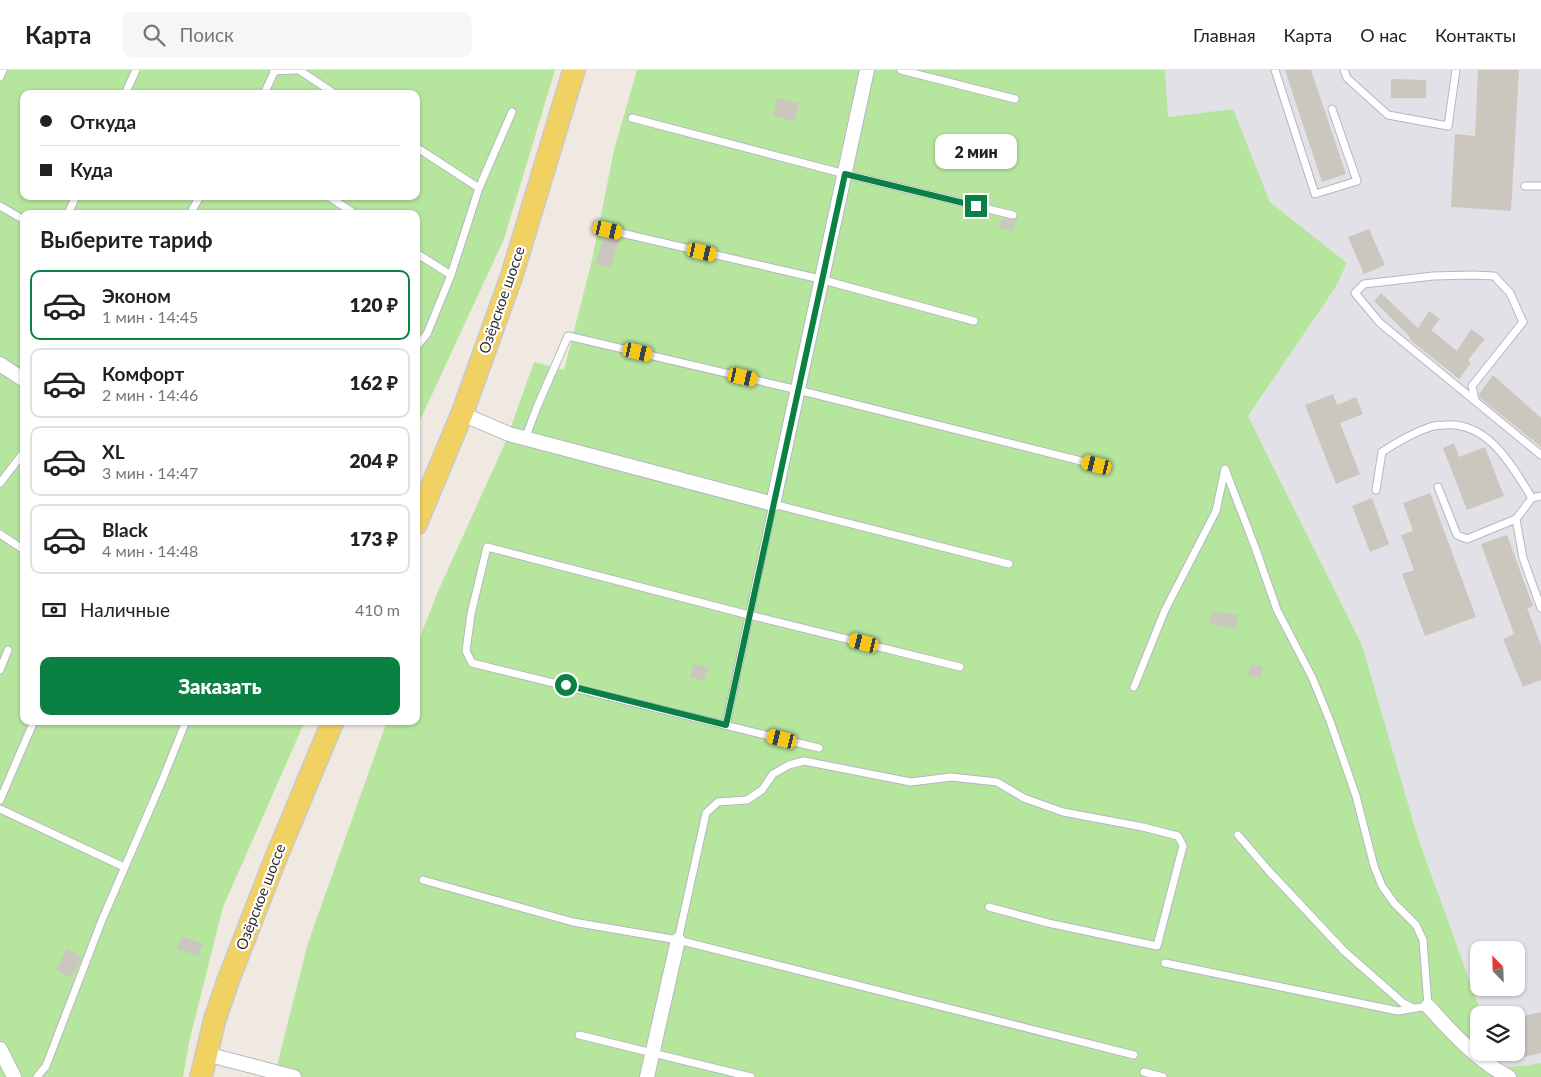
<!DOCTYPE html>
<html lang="ru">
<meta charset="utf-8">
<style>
body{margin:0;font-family:Lato,sans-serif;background:#f6f6f6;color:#222;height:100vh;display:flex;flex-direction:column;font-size:19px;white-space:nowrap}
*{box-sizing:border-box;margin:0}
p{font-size:16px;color:#767676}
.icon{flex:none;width:28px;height:28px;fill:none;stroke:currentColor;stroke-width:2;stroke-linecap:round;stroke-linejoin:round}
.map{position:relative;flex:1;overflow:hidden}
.details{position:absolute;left:20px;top:140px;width:400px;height:515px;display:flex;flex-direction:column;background:#fff;border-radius:10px;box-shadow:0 1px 4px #0004}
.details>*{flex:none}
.hud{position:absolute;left:20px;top:20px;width:400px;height:110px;border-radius:10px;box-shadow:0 1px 4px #0004;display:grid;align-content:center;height:110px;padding:0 20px;background:#fff}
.needle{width:32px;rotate:337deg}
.fabs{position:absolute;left:1470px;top:871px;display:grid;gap:10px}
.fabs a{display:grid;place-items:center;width:55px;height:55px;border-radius:10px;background:#fff;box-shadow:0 1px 4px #0004;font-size:25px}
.end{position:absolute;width:22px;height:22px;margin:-11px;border:6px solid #0b8043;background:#fff;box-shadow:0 0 0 2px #fff}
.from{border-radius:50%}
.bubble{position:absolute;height:35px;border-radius:10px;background:#fff;box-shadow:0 1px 4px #0004;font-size:16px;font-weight:800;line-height:35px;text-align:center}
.car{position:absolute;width:15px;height:30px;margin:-15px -8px;border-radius:6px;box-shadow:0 0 4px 1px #0007;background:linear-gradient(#f5c518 24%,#345 0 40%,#f5c518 0 76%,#345 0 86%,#f5c518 0)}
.hud b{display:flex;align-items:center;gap:18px;height:48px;font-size:19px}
.hud b+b{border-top:1px solid #e0e0e0}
.hud i{width:12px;height:12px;background:#222}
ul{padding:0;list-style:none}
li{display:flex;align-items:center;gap:15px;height:70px;margin:0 10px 8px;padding:0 10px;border:2px solid #e0e0e0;border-radius:10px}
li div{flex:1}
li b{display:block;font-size:19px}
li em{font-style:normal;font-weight:800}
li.active{border-color:#0b8043}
li>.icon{width:45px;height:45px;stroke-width:1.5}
h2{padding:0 20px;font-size:22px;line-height:60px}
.pay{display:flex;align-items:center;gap:12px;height:55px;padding:0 20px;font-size:19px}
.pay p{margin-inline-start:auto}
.primary-button{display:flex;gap:10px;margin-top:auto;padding:10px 20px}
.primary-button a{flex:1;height:58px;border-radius:10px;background:#0b8043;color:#fff;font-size:20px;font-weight:800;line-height:58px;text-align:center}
header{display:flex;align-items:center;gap:30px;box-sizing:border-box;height:70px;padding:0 25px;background:#fff;border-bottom:1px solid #e0e0e0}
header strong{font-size:24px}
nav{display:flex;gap:28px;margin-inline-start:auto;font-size:18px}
.search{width:350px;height:45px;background:#f6f6f6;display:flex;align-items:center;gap:12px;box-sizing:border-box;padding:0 18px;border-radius:10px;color:#767676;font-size:19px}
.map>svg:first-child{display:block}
.industrial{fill:#e3e1e8;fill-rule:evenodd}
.green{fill:#b6e59e;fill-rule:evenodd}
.building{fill:#cbc7bf}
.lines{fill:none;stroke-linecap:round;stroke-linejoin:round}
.lane-casing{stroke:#b4b7c1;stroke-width:9}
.street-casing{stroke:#b4b7c1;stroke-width:16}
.primary-casing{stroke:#c9c9c9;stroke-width:24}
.lane{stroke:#fff;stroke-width:7}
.street{stroke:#fff;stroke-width:14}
.primary{stroke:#f2d163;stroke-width:21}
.route{stroke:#0b8043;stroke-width:6}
.labels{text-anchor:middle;stroke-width:4.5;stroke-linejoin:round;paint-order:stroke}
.street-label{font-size:15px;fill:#2e2e2e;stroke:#fff}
</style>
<header>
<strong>Карта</strong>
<div class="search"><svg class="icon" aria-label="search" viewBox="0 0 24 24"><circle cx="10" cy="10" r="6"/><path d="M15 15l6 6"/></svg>Поиск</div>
<nav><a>Главная</a><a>Карта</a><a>О нас</a><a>Контакты</a></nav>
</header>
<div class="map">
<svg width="1541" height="1007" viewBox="0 0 1541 1007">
<rect width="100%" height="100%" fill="#efe9e1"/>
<path class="industrial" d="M1165 0H1541V993L1523 996 1500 997 1495 983 1516 982V945H1482L1418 768 1362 575 1248 346 1335 218 1347 193 1270 132 1233 39 1168 47ZM1479 880H1516V918H1479Z"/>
<g class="green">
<path d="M0 0H555L504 169 416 359V144H24V651H305L223 837 190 968 183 1007H0ZM24 24H416V126H24Z"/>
<path d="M637 0H1165L1168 47 1233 39 1270 132 1347 193 1335 218 1248 346 1362 575 1418 768 1482 945H1479V982L1495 983 1500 997 1523 996 1541 993V1007H274L308 873 387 651H416V577L439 519 506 371 534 292 564 300 592 190 614 80Z"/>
</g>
<g class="building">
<path d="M1285 0H1311L1346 104 1322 112Z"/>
<path d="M1478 0H1519L1511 141 1451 137 1455 64 1475 66Z"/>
<path d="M1391 9 1426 10V28H1391Z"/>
<path d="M777 28 799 33 795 51 773 46Z"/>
<path d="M1002 148 1012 150 1016 149 1013 161 999 158Z"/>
<path d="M1369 159 1385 195 1364 204 1348 167Z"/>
<path d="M605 164 620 168 610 198 595 193Z"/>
<path d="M1381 223 1418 258 1429 241 1440 249 1431 260 1457 281 1471 259 1485 269 1468 290 1471 293 1459 309 1409 269 1410 267 1374 231Z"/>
<path d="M1493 305 1541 348V377L1480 328 1479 324Z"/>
<path d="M1333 324 1337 335 1356 327 1363 344 1340 353 1360 404 1336 414 1305 335Z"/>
<path d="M1454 373 1459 387 1485 377 1504 426 1467 440 1443 378Z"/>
<path d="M1430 423 1476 547 1425 566 1402 504 1414 500 1401 465 1413 461 1403 433Z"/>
<path d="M1372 428 1389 474 1370 482 1352 436Z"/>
<path d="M1507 465 1533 536 1527 538 1541 575V610L1523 617 1503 569 1514 564 1481 474Z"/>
<path d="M1212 541 1238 545 1235 559 1209 554Z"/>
<path d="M694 594 708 597 704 611 690 607Z"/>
<path d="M1250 594 1263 597 1261 608 1248 606Z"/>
<path d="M181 866 203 874 198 886 177 879Z"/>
<path d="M67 879 82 887 71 908 56 900Z"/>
<path d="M1541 942V983L1524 987 1516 948Z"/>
</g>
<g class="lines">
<defs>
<g id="lane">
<path d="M299 0 335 24"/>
<path d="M901 0 1015 29"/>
<path d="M1275 0 1315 124 1357 111 1332 39"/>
<path d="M1344 0 1347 8 1388 45 1448 56 1456 0"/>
<path d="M274 1 295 0"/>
<path d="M0 7 3 0"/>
<path d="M125 24 136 0"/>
<path d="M264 24 275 0"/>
<path d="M632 48 845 104 1013 145"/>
<path d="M416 77 479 118"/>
<path d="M1525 116H1541"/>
<path d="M328 126 355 144"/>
<path d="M0 136 24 150"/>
<path d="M68 144 76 126"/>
<path d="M190 144 200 126"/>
<path d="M608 160 816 208 974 251"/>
<path d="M416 183 451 205"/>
<path d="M416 277 427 264 451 205 479 118 512 42"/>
<path d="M1475 330 1472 316 1523 252 1510 223 1494 206 1472 205 1433 206 1364 214 1355 223 1380 253 1541 385"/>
<path d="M525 369 537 337 568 266 798 320 1097 395"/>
<path d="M0 413 24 382"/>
<path d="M1438 417 1457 465 1467 469 1516 449"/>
<path d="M1376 420 1382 382C1397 372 1413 363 1430 357 1435 355 1440 355 1445 355 1489 352 1512 396 1532 428"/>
<path d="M1541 426 1532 428 1516 449 1523 488 1541 538"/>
<path d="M0 464 24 480"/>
<path d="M0 600 8 580"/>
<path d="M1134 617 1165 540 1216 441 1225 399 1255 477 1277 540 1312 607 1330 651 1356 726 1374 796 1382 816 1394 833 1416 855 1423 870 1428 936 1398 941 1165 893"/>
<path d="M726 655 773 434 1009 494"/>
<path d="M819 678 472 593 466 581 471 544 487 477 749 545 960 597"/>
<path d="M0 730 34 651"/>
<path d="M0 739 124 797"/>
<path d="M1238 765 1268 800 1344 881 1403 933 1413 938"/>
<path d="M423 810 573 852 678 870 1134 985"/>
<path d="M678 870 706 743 718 732 747 730 762 720 773 704 789 695 804 691 911 712 951 707 997 712 1024 728 1063 742 1143 757 1178 766 1183 776 1157 876 1048 853 989 837"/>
<path d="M579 965 751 1007"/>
<path d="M1144 1002 1163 1007"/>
<path d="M37 1007 46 996 102 850 162 711 186 651"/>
</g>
<g id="street">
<path d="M0 294 24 310"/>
<path d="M462 344 509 364 773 434 867 0"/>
<path d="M1428 936C1451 962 1478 991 1509 1007"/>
<path d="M0 979 14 1007"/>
<path d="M206 984 294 1007"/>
<path d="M647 1007 678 870"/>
</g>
<g id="primary">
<path d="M416 454 462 344 512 205 574 0"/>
<path d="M201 1007 215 949 228 911 275 790 333 651"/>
</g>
</defs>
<use href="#lane" class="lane-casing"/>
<use href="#street" class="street-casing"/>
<use href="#primary" class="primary-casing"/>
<use href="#lane" class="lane"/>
<use href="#street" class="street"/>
<use href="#primary" class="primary"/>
</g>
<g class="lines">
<path class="route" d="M566 615 726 655 845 104 976 136"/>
</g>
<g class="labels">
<g class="street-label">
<text transform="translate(502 230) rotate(-71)" y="5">Озёрское шоссе</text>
<text transform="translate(261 827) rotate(-69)" y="5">Озёрское шоссе</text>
</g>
</g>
</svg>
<div class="fabs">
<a><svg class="needle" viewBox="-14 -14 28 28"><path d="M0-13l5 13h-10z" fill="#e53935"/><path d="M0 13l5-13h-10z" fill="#767676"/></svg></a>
<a><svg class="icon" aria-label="layers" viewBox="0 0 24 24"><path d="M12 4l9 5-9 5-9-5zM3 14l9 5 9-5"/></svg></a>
</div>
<i class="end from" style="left:566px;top:615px"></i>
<i class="end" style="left:976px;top:136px"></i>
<div class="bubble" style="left:935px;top:64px;width:82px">2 мин</div>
<i class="car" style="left:608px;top:160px;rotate:103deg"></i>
<i class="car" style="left:702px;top:182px;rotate:103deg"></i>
<i class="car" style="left:638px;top:282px;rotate:103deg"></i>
<i class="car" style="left:743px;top:307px;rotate:103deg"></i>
<i class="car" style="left:1097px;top:395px;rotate:284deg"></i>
<i class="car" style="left:864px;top:573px;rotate:284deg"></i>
<i class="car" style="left:782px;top:669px;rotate:284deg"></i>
<div class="hud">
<b><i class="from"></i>Откуда</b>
<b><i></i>Куда</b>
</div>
<section class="details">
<h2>Выберите тариф</h2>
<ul>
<li class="active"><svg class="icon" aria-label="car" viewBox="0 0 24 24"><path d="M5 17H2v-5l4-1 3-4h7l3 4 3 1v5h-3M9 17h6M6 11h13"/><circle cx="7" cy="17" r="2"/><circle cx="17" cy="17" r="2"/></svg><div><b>Эконом</b><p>1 мин · 14:45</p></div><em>120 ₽</em></li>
<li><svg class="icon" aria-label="car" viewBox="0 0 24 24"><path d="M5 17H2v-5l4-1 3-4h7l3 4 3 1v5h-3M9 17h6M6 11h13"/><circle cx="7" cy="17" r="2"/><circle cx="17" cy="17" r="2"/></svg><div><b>Комфорт</b><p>2 мин · 14:46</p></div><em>162 ₽</em></li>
<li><svg class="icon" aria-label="car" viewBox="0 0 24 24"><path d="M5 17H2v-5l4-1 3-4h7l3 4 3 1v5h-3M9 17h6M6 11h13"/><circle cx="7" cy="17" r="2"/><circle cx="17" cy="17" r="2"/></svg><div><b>XL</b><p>3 мин · 14:47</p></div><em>204 ₽</em></li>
<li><svg class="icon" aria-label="car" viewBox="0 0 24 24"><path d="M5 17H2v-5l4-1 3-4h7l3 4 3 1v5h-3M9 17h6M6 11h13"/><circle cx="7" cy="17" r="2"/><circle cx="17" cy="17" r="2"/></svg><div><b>Black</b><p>4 мин · 14:48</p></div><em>173 ₽</em></li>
</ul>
<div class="pay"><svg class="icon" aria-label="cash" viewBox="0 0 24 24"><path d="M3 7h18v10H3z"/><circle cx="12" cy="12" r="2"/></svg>Наличные<p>410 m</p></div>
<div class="primary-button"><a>Заказать</a></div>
</section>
</div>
